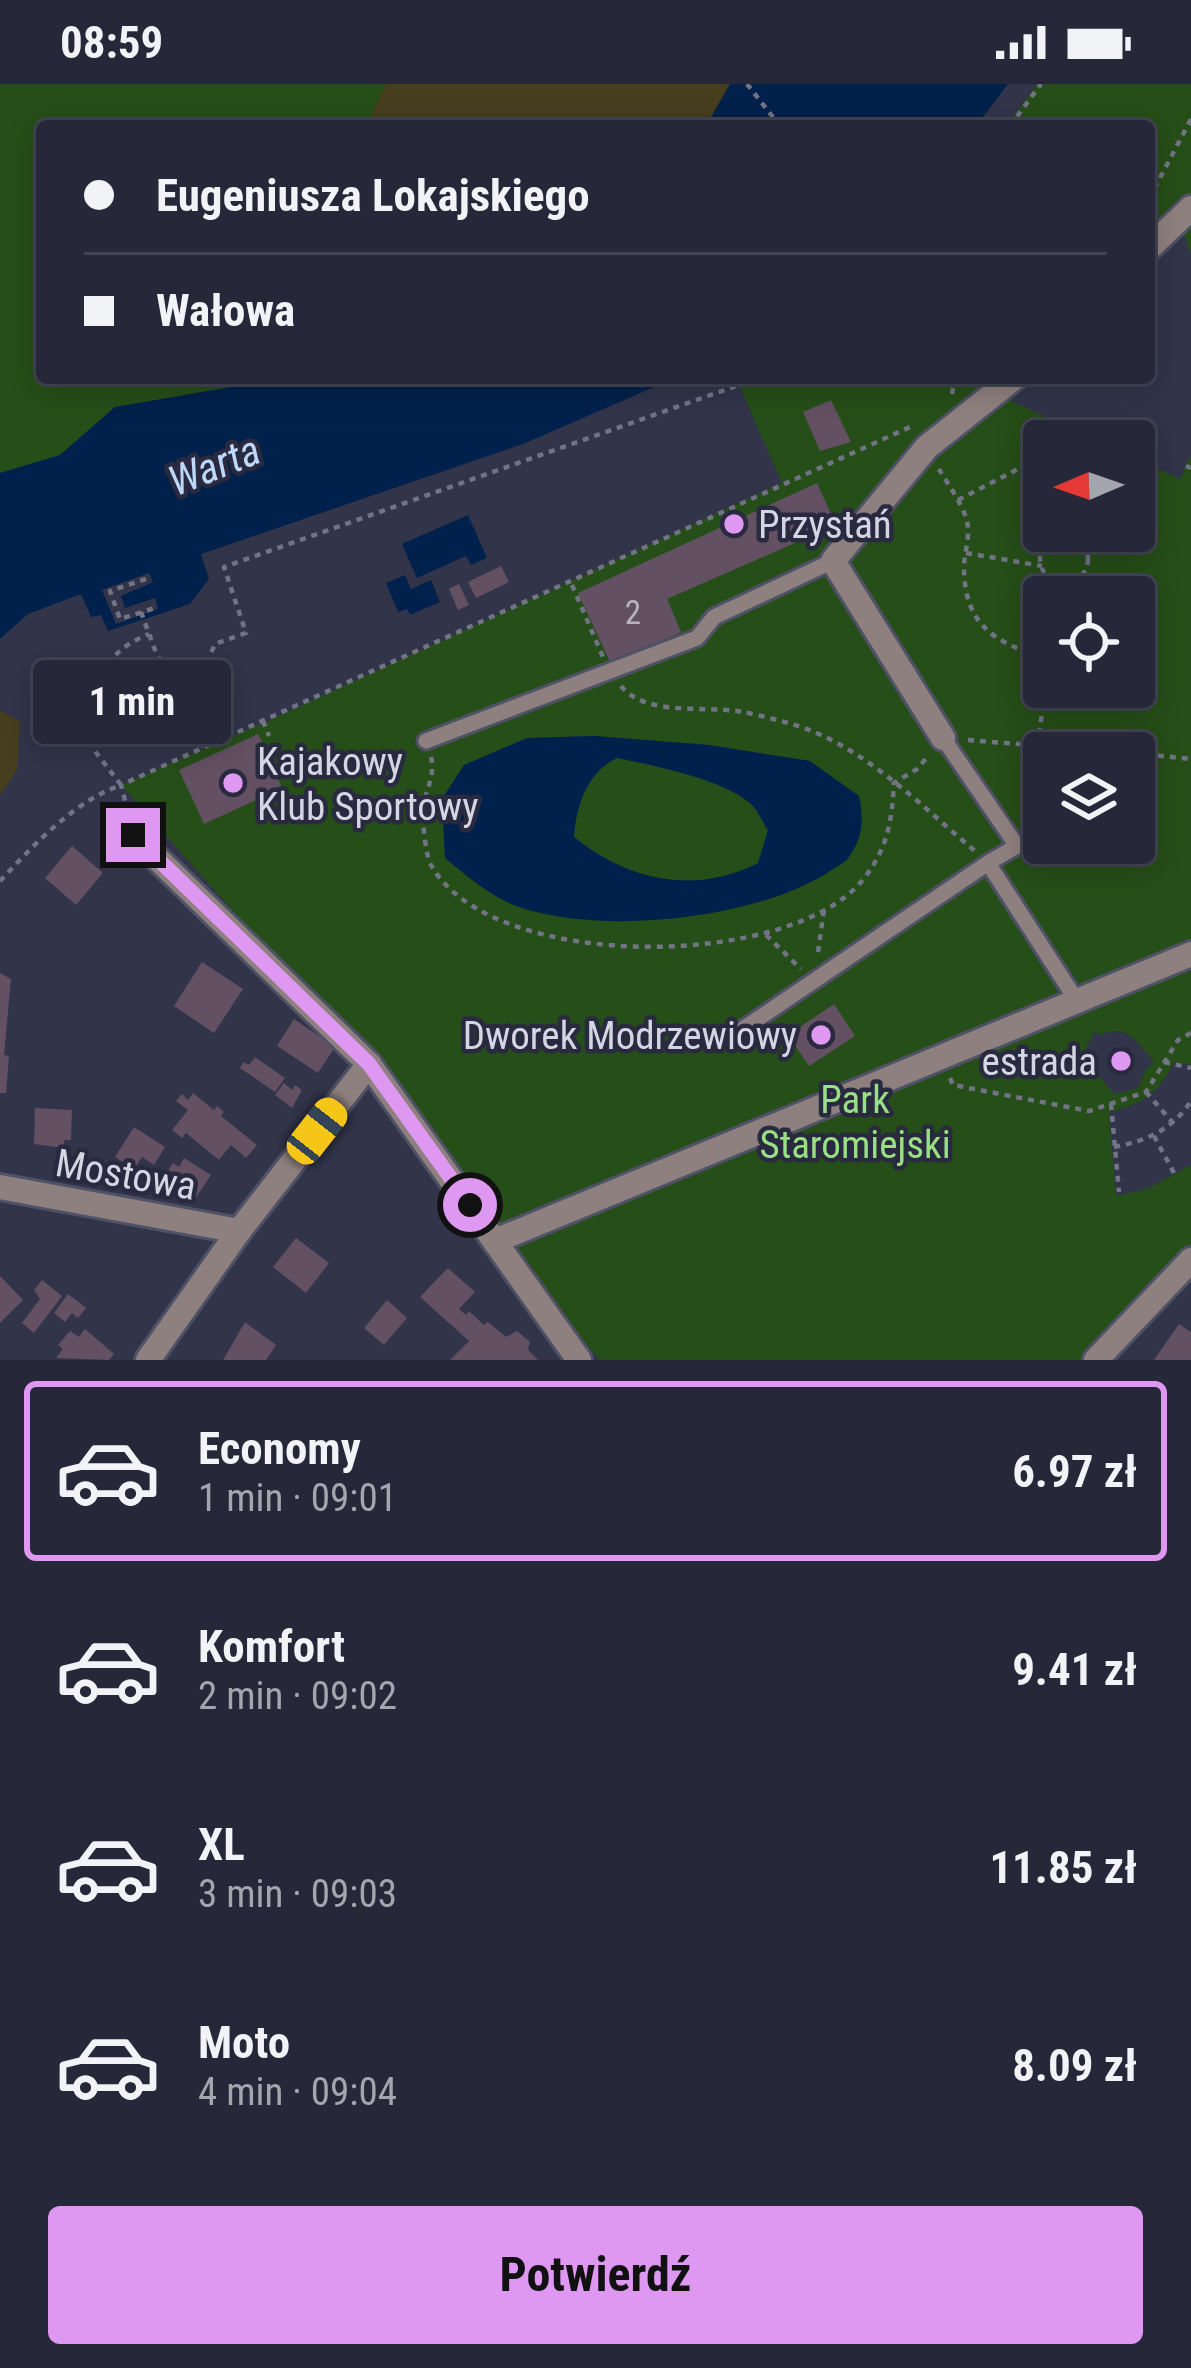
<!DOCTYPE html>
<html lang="pl">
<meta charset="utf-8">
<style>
body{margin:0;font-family:"Roboto Condensed",sans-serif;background:#323343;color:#f1f3f6;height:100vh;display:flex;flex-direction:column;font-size:45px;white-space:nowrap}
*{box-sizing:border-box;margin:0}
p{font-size:39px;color:#a4a5ae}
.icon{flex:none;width:66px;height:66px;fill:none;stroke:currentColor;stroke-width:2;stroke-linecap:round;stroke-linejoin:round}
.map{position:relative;height:1276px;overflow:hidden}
.side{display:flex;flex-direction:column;background:#262738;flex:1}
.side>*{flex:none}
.hud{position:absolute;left:36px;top:36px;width:1119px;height:264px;border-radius:12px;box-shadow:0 6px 30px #0003,0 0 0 3px #424453;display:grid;align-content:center;height:264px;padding:0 48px;background:#262738}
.needle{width:78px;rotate:268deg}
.controls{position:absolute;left:1023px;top:336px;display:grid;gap:24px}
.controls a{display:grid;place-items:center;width:132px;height:132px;border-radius:12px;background:#262738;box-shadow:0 6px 30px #0003,0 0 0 3px #424453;font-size:60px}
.end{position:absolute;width:54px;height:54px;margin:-27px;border:15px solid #df98f1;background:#111;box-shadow:0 0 0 6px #111}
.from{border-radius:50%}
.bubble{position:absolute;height:84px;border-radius:12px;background:#262738;box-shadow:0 6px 30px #0003,0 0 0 3px #424453;font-size:39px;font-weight:700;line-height:84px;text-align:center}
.car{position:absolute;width:36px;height:72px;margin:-36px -18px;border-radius:15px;box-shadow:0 0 9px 3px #0007;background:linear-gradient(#f5c518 24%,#345 0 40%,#f5c518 0 76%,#345 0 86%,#f5c518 0)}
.hud b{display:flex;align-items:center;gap:42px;height:114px;font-size:45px}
.hud b+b{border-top:3px solid #424453}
.hud i{width:30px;height:30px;background:#f1f3f6}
ul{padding:21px 0 0;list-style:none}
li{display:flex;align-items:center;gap:36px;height:180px;margin:0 24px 18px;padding:0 24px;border:6px solid transparent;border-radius:12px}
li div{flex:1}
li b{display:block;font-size:45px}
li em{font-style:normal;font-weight:700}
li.on{border-color:#df98f1}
li>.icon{width:108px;height:108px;stroke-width:1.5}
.action{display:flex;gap:24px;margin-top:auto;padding:24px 48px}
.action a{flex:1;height:138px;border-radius:12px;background:#df98f1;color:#111;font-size:48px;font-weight:700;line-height:138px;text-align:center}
.status{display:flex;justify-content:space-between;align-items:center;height:84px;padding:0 60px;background:#262738;direction:ltr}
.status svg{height:33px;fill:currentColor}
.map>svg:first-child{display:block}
.green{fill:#264e18;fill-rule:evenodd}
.sand{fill:#463e1d}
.water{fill:#00214c;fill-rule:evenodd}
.pier{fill:#32344a}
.building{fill:#635063}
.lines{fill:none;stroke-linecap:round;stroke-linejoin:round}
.lane-casing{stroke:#4f5166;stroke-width:21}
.street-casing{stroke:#4f5166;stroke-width:30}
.path{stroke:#727486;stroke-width:4.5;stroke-dasharray:6 6;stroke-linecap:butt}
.lane{stroke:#8e807f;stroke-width:15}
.street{stroke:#8e807f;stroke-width:24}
.route{stroke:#df98f1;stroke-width:15}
.poi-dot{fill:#df98f1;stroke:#292a3f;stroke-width:4.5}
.labels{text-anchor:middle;stroke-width:9;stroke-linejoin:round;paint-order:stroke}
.number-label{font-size:33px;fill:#b8b4c3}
.poi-label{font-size:39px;fill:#d4d6e3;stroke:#292a3f;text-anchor:start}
.park-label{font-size:39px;fill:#99df84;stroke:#292a3f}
.street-label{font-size:39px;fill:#d4d6e3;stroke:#292a3f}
.water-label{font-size:42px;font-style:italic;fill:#bed8fb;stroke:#292a3f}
</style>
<div class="status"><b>08:59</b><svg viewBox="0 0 49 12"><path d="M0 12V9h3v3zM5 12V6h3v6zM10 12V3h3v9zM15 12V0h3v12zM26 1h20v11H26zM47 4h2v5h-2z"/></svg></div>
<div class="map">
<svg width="1191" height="1276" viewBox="0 0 1191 1276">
<rect width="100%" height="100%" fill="#32344a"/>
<g class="green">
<path d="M0 0H730L706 42H42V294H283L115 323 60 371 0 389Z"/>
<path d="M1037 0H1191V170L1179 136 1149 164V42H1007Z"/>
<path d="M748 294H1014L998 311 1097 357H1044V447H1134V374L1180 395 1191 371V981L1174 978C1158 1010 1143 1020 1109 1028L1116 1112 1147 1105 1191 1081V1166L1096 1276H600L507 1167 369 980 121 701 266 638 782 399 739 301ZM1044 513H1134V603H1044ZM595 652 709 661 810 677 743 823 445 774 442 715 464 681 527 654ZM1044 669H1134V759H1044ZM1095 947 1100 951C1127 939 1138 959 1154 978L1146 985 1138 1004 1114 1010 1092 983 1086 964Z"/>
<path d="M617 674C652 681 728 696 753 722 759 729 763 739 768 746L758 780C694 811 629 797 574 753 576 722 587 688 617 674Z"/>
</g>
<g class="sand">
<path d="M386 0H730L706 42H366Z"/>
<path d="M0 627 20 637 17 686 0 711Z"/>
</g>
<g class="water">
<path d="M730 0H1008L976 42H706Z"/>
<path d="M283 294H675L523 360 201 470 209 495 190 520 108 547 101 531 91 533 81 510 28 530 0 555V389L60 371 115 323Z"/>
<path d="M468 431 487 474 471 481 466 472 417 494 402 460Z"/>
<path d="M405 491 411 505 431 496 440 518 410 531 407 525 398 528 386 499Z"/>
<path d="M595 652 709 661 810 677 859 712C864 735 863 753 849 773 844 780 834 784 827 789 754 835 605 851 522 824 492 814 469 794 445 774L442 715 464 681 527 654ZM617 674C652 681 728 696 753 722 759 729 763 739 768 746L758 779C695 811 628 797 574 753 576 722 587 688 617 674Z"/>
</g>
<path class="pier" d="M149 489 153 498 121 512 125 524 155 514 158 525 116 540 102 506Z"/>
<g class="building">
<path d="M831 316 851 358 820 367 803 328Z"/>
<path d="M817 399 836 441 667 515 681 548 611 580 578 509Z"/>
<path d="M501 482 509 498 476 514 468 498Z"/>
<path d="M459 500 469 521 458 526 449 505Z"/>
<path d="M258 650 282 704 204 740 179 686Z"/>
<path d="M72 762 103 789 76 821 45 794Z"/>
<path d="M202 878 243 905 214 949 174 922Z"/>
<path d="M0 889 11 895 4 971 9 972 6 1009H0Z"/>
<path d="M834 920 855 952 809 982 788 951Z"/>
<path d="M294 935 335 963 318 989 277 962Z"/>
<path d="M255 973 285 994 275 1008 240 984 244 978 249 981Z"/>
<path d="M284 999 292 1006 295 1001 302 1006 292 1024 275 1011Z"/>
<path d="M193 1009 214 1026 217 1022 224 1028 221 1032 257 1061 246 1074 231 1061 219 1076 186 1049 182 1054 172 1046 188 1026 176 1017 182 1010 188 1016Z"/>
<path d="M35 1024 72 1026 71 1056H64V1064L34 1060Z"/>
<path d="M134 1043 165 1063 154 1081 142 1073 134 1085 115 1073Z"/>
<path d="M184 1074 211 1091 191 1121 166 1104 174 1092 167 1088 173 1079 179 1083Z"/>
<path d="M296 1154 329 1179 306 1209 273 1183Z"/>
<path d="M448 1184 475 1208 459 1225 466 1231 469 1227 484 1241 488 1238 506 1253 517 1247 530 1258 528 1266 538 1276H450L469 1257 420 1213Z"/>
<path d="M0 1192 23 1216 0 1239Z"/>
<path d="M42 1196 62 1212 34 1249 22 1239 40 1215 34 1206Z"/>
<path d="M68 1210 86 1224 78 1234 72 1229 65 1238 54 1229Z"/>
<path d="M387 1216 407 1234 384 1261 364 1244Z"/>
<path d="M245 1238 276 1261 266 1276H223Z"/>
<path d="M1179 1240 1191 1248V1276H1154Z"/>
<path d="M85 1245 114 1270 109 1276 56 1274 63 1265 58 1261 70 1247 79 1253Z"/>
</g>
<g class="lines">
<defs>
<g id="lane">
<path d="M943 654 1017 762 988 779 1077 917"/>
<path d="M426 657 697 554 714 533 833 477"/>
<path d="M734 951 988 779"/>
</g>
<g id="street">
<path d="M1149 164 1191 124"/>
<path d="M943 654 833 477 927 363 1014 294"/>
<path d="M133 751 369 980 579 1276"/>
<path d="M0 1103 239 1147"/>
<path d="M495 1157 1191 870"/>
<path d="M148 1276 239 1147 369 980"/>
<path d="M1096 1276 1191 1176"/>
</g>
</defs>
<use href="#lane" class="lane-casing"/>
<use href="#street" class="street-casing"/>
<g class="path">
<path d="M747 0 780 42"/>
<path d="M1010 42 1041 0"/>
<path d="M1149 115 1191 35"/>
<path d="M952 310 955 294"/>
<path d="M1186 382 1191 384"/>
<path d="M939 385C948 401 967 425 968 444 969 457 964 470 964 483 964 539 993 559 1044 573"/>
<path d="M958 416 1028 380 1044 385"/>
<circle cx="1064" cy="475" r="24"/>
<path d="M966 469 1042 482"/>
<path d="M146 495 110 507 120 535 155 524"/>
<path d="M572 501 603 573"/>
<path d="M1056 513 1058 498"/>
<path d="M141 528 155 566 204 663"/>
<path d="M621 602C645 632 703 622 737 627 755 630 774 635 792 640 863 661 920 721 975 767"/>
<path d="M187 623 215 560 246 549 224 483 739 301 748 294"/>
<path d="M263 637 269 652"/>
<path d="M968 656 1130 669"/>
<path d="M1038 662 1045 603"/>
<path d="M1134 669 1191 675"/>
<path d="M431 673C436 692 424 708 423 727 423 740 425 769 431 781 492 890 796 886 865 793 888 763 892 736 894 699L917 685 929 671"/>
<path d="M128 728 121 701 910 343"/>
<path d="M0 797C35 760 73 718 121 701L94 666C98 611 90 574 149 550"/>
<path d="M766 851 801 885"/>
<path d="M818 868 824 826"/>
<path d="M1164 978 1191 984"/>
<path d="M950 994 953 1001 1089 1027 1146 1008 1178 956 1191 949"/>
<path d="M1146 1008 1173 1039"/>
<path d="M1111 1020 1119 1108"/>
<path d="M1154 1052 1174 1089"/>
<path d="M1114 1063C1147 1057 1173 1045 1191 1017"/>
</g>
<use href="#lane" class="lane"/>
<use href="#street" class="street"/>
</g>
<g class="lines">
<path class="route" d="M133 751 369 980 470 1121"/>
</g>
<g class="poi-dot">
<circle cx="734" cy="440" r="12"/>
<circle cx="233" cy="699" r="12"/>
<circle cx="821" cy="951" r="12"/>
<circle cx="1121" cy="977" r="12"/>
</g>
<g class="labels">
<g class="number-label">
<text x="633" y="540">2</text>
</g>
<g class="poi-label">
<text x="758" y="454">Przystań</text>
<text x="257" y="691">Kajakowy<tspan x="257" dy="45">Klub Sportowy</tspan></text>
<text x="797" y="965" text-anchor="end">Dworek Modrzewiowy</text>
<text x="1097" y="991" text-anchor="end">estrada</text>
</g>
<g class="park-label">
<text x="855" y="1029">Park<tspan x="855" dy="45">Staromiejski</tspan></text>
</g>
<g class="street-label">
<text transform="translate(126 1090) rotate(10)" y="14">Mostowa</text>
</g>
<g class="water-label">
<text transform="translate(214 381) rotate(-22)" y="15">Warta</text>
</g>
</g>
</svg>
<div class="controls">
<a><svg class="needle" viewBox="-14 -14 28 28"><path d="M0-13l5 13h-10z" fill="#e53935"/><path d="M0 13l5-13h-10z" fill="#a4a5ae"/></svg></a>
<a><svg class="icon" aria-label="locate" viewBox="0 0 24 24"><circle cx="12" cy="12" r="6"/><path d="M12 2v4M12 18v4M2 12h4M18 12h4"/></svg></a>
<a><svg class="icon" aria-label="layers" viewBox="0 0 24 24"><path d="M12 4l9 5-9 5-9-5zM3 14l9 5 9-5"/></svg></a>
</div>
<i class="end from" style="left:470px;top:1121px"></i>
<i class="end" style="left:133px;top:751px"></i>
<div class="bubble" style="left:33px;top:576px;width:198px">1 min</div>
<i class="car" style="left:317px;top:1047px;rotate:38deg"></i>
<div class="hud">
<b><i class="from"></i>Eugeniusza Lokajskiego</b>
<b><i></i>Wałowa</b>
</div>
</div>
<section class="side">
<ul>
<li class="on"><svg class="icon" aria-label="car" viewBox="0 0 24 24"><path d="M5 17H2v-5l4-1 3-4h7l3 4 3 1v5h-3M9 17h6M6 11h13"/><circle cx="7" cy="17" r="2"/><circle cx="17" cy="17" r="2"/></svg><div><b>Economy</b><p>1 min · 09:01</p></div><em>6.97 zł</em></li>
<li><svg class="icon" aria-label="car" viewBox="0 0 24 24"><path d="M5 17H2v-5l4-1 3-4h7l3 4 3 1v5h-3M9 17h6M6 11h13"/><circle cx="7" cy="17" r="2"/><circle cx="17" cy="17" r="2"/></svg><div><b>Komfort</b><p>2 min · 09:02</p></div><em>9.41 zł</em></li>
<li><svg class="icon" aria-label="car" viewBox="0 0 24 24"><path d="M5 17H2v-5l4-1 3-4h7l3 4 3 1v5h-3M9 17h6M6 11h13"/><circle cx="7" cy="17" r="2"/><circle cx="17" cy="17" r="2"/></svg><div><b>XL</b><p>3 min · 09:03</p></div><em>11.85 zł</em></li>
<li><svg class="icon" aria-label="car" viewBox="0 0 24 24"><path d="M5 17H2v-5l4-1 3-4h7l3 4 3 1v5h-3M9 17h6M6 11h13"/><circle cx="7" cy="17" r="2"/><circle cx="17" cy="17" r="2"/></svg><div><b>Moto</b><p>4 min · 09:04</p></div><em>8.09 zł</em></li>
</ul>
<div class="action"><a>Potwierdź</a></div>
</section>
